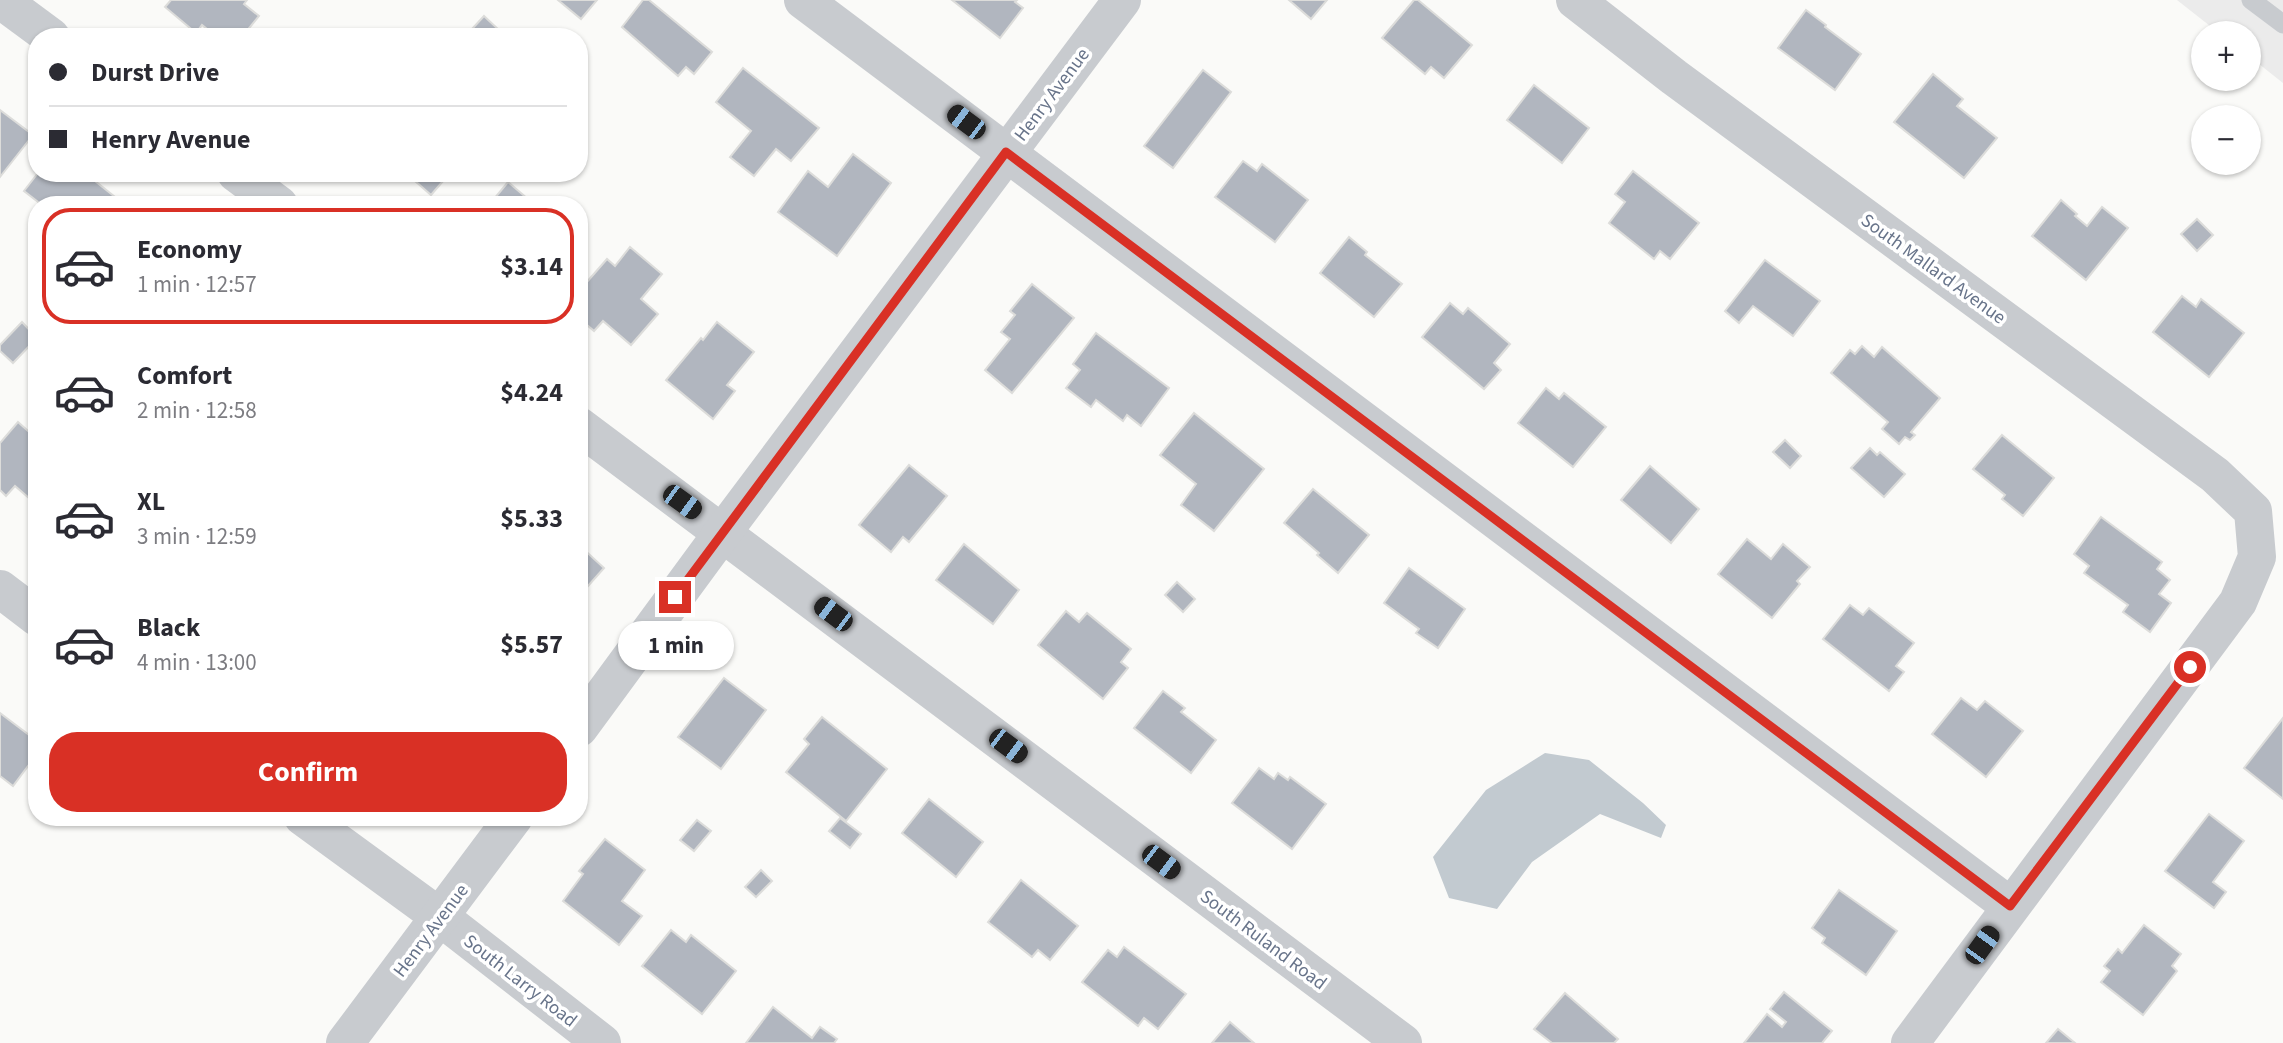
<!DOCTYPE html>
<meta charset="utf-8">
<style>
body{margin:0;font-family:"Source Sans 3",sans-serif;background:#f7f7f7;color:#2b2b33;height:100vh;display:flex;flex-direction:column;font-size:26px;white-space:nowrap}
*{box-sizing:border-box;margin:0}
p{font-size:23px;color:#7c7c81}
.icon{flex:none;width:38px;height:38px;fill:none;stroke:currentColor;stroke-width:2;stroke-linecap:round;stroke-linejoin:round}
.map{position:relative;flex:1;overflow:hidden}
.side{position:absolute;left:28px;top:196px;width:560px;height:630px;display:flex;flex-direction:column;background:#fff;border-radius:28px;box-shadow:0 2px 5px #0004}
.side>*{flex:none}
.banner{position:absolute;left:28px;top:28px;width:560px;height:154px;border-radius:28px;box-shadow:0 2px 5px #0004;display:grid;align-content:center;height:154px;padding:0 21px;background:#fff}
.fabs{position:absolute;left:2191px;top:21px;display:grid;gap:14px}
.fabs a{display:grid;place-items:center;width:70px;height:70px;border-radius:50%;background:#fff;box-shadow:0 2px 5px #0004;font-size:35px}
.end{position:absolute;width:32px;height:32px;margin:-16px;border:9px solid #d93025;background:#fff;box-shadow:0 0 0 4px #fff}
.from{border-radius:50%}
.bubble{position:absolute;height:49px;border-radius:24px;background:#fff;box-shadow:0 2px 5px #0004;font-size:23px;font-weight:700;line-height:49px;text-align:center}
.car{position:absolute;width:21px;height:42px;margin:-21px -10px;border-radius:9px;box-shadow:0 0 5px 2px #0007;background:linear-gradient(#222 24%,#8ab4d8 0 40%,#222 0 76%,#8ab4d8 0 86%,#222 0)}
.banner b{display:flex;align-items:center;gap:24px;height:66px;font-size:26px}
.banner b+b{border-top:2px solid #e1e1e2}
.banner i{width:18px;height:18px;background:#2b2b33}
ul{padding:12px 0 0;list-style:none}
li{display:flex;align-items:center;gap:21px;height:116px;margin:0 14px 10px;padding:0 7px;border:4px solid transparent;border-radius:28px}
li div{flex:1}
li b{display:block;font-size:26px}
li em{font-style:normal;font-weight:700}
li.on{border-color:#d93025}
li>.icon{width:63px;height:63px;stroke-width:1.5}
.button{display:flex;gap:14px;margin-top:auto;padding:14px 21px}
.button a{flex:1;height:80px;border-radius:28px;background:#d93025;color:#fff;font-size:28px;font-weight:700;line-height:80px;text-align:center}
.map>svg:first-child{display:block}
.built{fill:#ebebeb}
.water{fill:#c2cad0}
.building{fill:#b1b6bf;stroke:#dcdcda;stroke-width:2}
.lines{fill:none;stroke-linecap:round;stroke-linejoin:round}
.service{stroke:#c8cbcf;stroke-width:19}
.minor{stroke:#c8cbcf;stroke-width:38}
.route{stroke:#d93025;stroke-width:9}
.labels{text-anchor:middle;stroke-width:7;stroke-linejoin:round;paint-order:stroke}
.street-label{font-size:19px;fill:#68748a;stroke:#fff}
</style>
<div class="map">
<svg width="2283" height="1043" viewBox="0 0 2283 1043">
<rect width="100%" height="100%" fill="#fafaf8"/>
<path class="built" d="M2177 0H2283V83L2249 56V33H2219Z"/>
<path class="water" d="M1545 753 1589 760 1643 803 1666 825 1661 838 1600 814 1532 862 1497 909 1449 898 1433 857 1486 790Z"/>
<g class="building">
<path d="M171 0H247L244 4 259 16 242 37H217L202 25 196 33 165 7Z"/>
<path d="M558 0H597L581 19Z"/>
<path d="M643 0H649L712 52 694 74 686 67 678 76 622 27Z"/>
<path d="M952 0H1017L1015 2 1023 8 1000 38Z"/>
<path d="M1289 0H1327L1311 19Z"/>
<path d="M1414 0H1418L1472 45 1444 78 1431 67 1425 74 1382 38Z"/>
<path d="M1806 10 1826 25 1825 27 1861 54 1835 90 1778 48Z"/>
<path d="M484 16 499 30 493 37H481L472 29Z"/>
<path d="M743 68 819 128 791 161 776 149 754 176 730 157 751 131 716 102Z"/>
<path d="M1203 70 1231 92 1173 168 1144 146Z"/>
<path d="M1933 74 1963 99 1957 106 1997 138 1964 178 1894 122Z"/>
<path d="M1534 85 1589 128 1562 163 1507 120Z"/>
<path d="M0 110 33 135 0 177Z"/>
<path d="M853 154 891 183 837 256 778 212 808 171 828 187Z"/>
<path d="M1243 161 1257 171 1262 164 1308 200 1275 242 1215 197Z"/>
<path d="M1633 171 1699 223 1670 259 1660 251 1654 259 1609 223 1625 202 1615 194Z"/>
<path d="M38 173H85L125 205H42L24 191Z"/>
<path d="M406 173H450L431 195Z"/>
<path d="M508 182 535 205H489Z"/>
<path d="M2061 200 2077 214 2075 216 2087 226 2102 207 2128 228 2086 280 2032 236Z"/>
<path d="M2197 219 2213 235 2197 251 2181 234Z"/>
<path d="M1349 237 1367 252 1365 255 1402 284 1374 317 1320 273Z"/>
<path d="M630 247 662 274 641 299 658 314 631 345 603 321 594 331 579 318V291L607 259 615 266Z"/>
<path d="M1765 260 1820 301 1793 336 1753 306 1739 323 1725 311Z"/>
<path d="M1032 284 1074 318 1012 393 985 370 1010 339 1001 332 1015 315 1010 311Z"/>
<path d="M2182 296 2196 307 2201 299 2244 333 2209 377 2153 332Z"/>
<path d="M1450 303 1463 314 1468 308 1510 344 1494 363 1501 370 1484 389 1422 337Z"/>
<path d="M22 322 37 338 13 363 0 351V345Z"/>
<path d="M717 322 754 352 727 385 735 391 713 419 666 380 701 338 703 340Z"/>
<path d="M1096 333 1169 388 1141 426 1127 415 1123 421 1096 400 1091 407 1066 388 1080 370 1073 364Z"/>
<path d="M1862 346 1874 357 1882 347 1940 398 1911 432 1915 435 1910 440 1905 437 1899 444 1882 429 1888 422 1831 373 1850 350 1855 354Z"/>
<path d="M1546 388 1559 399 1564 393 1606 427 1573 467 1518 423Z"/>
<path d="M1194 413 1264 469 1214 531 1181 505 1196 484 1160 455Z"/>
<path d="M18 422 37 439V505L15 486 6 496 0 490V443Z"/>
<path d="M2002 435 2054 478 2023 516 2002 499 2005 495 1973 469Z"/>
<path d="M1785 440 1801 456 1790 468 1773 452Z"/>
<path d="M1870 448 1877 455 1880 452 1905 474 1884 497 1851 468Z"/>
<path d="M909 465 947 496 909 542 903 537 891 552 859 525Z"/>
<path d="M1650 466 1699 509 1671 543 1621 500Z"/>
<path d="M1313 489 1369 535 1338 573 1317 555 1319 553 1284 523Z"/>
<path d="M2101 517 2162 562 2157 569 2170 580 2159 594 2171 603 2150 632 2123 612 2128 605 2084 573 2089 566 2074 554Z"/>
<path d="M1747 539 1771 559 1783 544 1810 567 1797 581 1800 584 1772 618 1718 574Z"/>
<path d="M964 544 1019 590 993 624 936 580Z"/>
<path d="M579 545 604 568 580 595 579 594Z"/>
<path d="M1409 568 1465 609 1438 648 1416 633 1419 629 1384 603Z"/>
<path d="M1177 582 1195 599 1183 612 1165 595Z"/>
<path d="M1850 605 1863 615 1869 608 1914 643 1896 666 1904 672 1889 691 1823 639Z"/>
<path d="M1066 611 1079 622 1087 613 1131 649 1121 662 1128 668 1103 699 1038 645Z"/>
<path d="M724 678 766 710 721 769 678 737Z"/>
<path d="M1163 691 1185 708 1181 712 1216 740 1191 773 1134 728Z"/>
<path d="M1961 698 1977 710 1985 701 2023 731 1986 777 1932 734Z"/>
<path d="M0 713 37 741V754L13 786 0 776Z"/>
<path d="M822 717 887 769 846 821 786 772 809 744 804 739Z"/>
<path d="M2283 718V799L2244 768Z"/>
<path d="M1259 768 1274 779 1278 773 1288 780 1290 777 1326 804 1292 849 1232 803Z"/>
<path d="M929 799 983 842 956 877 902 833Z"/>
<path d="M2209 814 2244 841 2213 882 2226 892 2214 908 2165 871Z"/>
<path d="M840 818 861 834 850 848 829 831Z"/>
<path d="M697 820 711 831 694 851 680 840Z"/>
<path d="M605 839 645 870 622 901 642 916 619 945 563 901 583 874 579 871Z"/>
<path d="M761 870 772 881 756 897 745 887Z"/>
<path d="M1021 880 1078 926 1050 960 1038 950 1032 957 988 922Z"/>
<path d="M1839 890 1897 931 1866 975 1822 943 1825 938 1812 928Z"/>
<path d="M2144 925 2181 954 2172 966 2177 971 2143 1015 2101 982 2110 971 2104 966 2118 949 2122 953Z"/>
<path d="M671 930 686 942 691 935 736 971 702 1014 642 966Z"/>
<path d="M1124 947 1186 994 1158 1029 1144 1018 1138 1026 1082 982 1108 950 1117 957Z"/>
<path d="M1784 992 1832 1031 1822 1043H1744L1767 1014 1782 1027 1786 1022 1770 1009Z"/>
<path d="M1565 993 1618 1039 1614 1043H1552L1534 1029Z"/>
<path d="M773 1007 812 1038 820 1027 837 1039 834 1043H746Z"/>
<path d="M1230 1022 1254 1043H1212Z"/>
<path d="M2058 1029 2075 1043H2046Z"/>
</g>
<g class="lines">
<path class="service" d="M2251 0 2283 24"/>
<g class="minor">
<path d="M1 0 51 37"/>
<path d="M803 0 2010 906"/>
<path d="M1575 0 1674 77 2215 475 2253 511 2257 557 2238 602 1910 1043"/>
<path d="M236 173 279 205"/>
<path d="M579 426 1403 1043"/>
<path d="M0 589 37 617"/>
<path d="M579 728 723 532 1122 0"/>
<path d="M303 817 440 917 602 1043"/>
<path d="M345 1043 514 817"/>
</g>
</g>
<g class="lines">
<path class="route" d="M675 597 1006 152 2010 906 2190 667"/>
</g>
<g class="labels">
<g class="street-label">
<text transform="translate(1051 94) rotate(-53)" y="7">Henry Avenue</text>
<text transform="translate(1934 268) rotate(36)" y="7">South Mallard Avenue</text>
<text transform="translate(430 930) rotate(-53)" y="7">Henry Avenue</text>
<text transform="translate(1264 939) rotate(37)" y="7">South Ruland Road</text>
<text transform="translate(521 980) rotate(38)" y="7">South Larry Road</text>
</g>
</g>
</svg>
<div class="fabs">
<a>+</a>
<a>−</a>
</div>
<i class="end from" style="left:2190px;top:667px"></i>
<i class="end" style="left:675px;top:597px"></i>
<div class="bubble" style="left:618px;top:621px;width:116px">1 min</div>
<i class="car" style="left:966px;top:122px;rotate:307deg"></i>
<i class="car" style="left:682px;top:502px;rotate:126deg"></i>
<i class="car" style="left:833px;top:614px;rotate:307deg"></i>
<i class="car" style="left:1008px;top:746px;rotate:127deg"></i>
<i class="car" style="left:1161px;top:862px;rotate:127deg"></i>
<i class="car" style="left:1982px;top:945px;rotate:36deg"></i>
<div class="banner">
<b><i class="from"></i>Durst Drive</b>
<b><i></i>Henry Avenue</b>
</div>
<section class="side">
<ul>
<li class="on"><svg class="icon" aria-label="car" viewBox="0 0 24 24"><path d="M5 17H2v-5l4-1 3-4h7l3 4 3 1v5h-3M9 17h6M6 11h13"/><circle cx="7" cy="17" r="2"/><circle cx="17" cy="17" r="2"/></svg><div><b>Economy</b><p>1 min · 12:57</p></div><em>$3.14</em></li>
<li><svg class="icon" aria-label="car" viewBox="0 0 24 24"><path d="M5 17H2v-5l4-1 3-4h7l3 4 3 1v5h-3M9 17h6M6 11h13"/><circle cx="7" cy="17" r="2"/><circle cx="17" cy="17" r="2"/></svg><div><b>Comfort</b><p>2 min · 12:58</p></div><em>$4.24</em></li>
<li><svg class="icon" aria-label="car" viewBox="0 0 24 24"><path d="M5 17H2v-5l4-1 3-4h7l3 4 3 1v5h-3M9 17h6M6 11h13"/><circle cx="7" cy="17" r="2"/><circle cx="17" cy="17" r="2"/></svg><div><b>XL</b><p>3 min · 12:59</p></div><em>$5.33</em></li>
<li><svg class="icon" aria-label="car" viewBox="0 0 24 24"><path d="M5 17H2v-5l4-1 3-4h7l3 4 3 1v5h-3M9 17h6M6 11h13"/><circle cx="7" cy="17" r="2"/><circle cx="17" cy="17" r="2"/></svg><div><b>Black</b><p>4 min · 13:00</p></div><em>$5.57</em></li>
</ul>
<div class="button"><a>Confirm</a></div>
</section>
</div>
